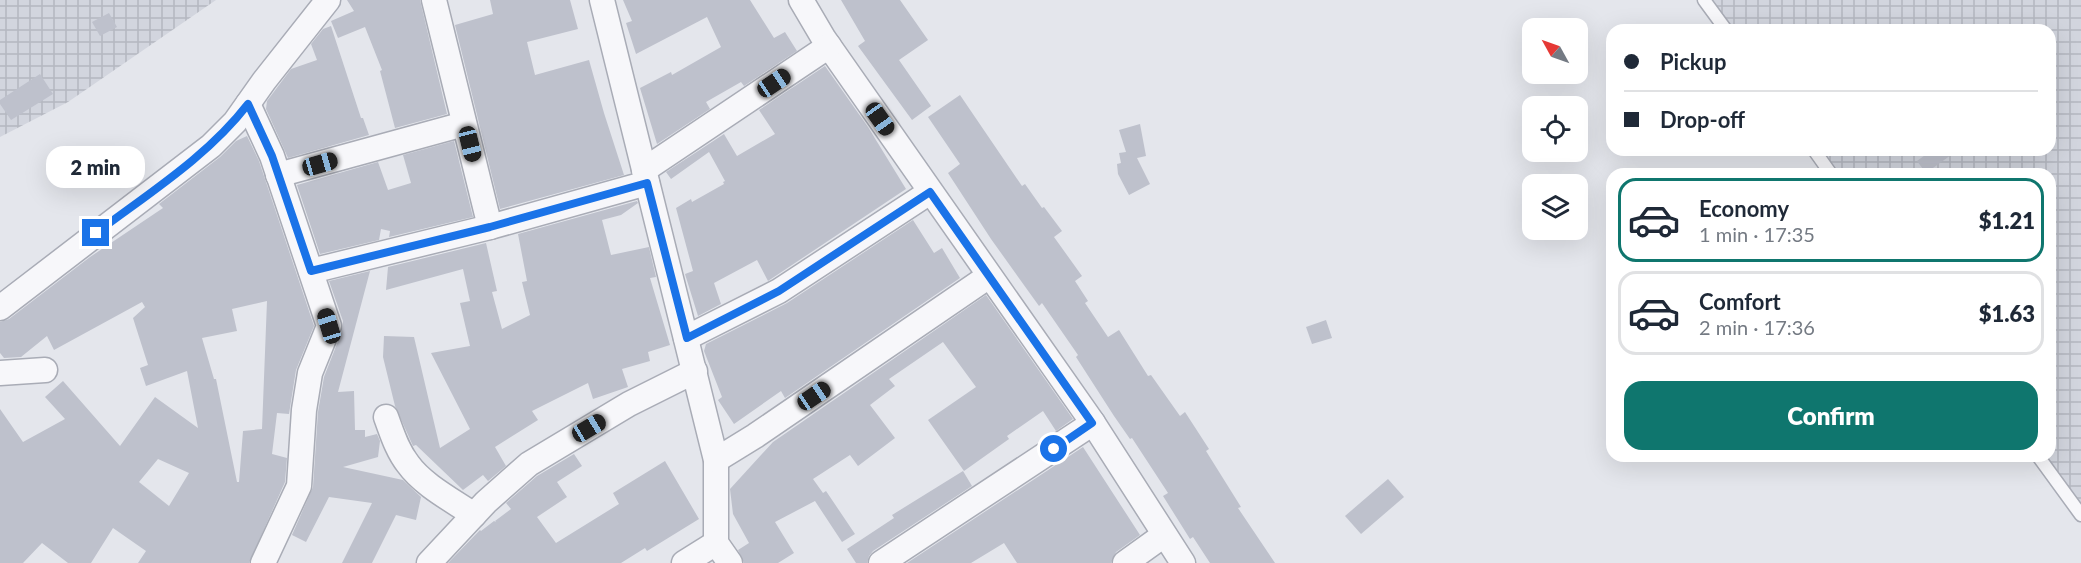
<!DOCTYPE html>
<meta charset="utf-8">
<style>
body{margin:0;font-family:Lato,sans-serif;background:#f6f6f7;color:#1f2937;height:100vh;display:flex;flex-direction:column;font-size:22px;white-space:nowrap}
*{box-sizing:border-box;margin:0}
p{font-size:20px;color:#747a83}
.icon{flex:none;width:33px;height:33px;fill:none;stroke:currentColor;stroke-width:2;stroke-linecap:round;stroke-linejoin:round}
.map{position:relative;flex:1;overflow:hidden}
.panel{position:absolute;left:1606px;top:168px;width:450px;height:294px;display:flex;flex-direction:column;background:#fff;border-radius:18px;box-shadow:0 6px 24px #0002}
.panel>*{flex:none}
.guide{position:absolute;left:1606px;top:24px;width:450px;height:132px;border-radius:18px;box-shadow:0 6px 24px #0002;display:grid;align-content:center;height:132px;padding:0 18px;background:#fff}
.needle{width:39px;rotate:310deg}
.controls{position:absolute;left:1522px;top:18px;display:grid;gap:12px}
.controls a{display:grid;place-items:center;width:66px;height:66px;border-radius:12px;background:#fff;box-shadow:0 6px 24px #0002;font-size:30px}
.end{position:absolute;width:27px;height:27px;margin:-14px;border:8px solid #1a73e8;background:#fff;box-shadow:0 0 0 3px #fff}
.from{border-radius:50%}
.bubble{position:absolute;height:42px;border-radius:18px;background:#fff;box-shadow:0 6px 24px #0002;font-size:20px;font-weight:800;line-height:42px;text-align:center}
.car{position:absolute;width:18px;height:36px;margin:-18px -9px;border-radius:8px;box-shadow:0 0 4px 2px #0007;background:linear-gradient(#222 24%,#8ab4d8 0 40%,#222 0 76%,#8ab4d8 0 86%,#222 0)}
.guide b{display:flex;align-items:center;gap:21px;height:57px;font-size:22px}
.guide b+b{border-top:2px solid #e0e1e3}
.guide i{width:15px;height:15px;background:#1f2937}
ul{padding:10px 0 0;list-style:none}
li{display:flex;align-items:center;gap:18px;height:84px;margin:0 12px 9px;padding:0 6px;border:3px solid #e0e1e3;border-radius:18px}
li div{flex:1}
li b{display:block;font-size:22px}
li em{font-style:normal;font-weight:800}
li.current{border-color:#0f766e}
li>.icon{width:54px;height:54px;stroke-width:1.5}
.primary-button{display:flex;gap:12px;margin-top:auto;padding:12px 18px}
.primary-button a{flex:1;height:69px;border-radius:18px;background:#0f766e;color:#fff;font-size:24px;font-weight:800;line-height:69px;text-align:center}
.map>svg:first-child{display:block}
.industrial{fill:url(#industrial-grid)}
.building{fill:#bec1cc;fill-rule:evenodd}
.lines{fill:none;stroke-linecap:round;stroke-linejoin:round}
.lane-casing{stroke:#a9acb6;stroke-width:15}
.street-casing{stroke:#a9acb6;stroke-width:27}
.lane{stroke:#f7f7fa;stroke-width:12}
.street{stroke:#f7f7fa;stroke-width:24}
.route{stroke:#1a73e8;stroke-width:8}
</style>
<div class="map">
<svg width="2081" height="563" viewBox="0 0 2081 563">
<defs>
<pattern id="industrial-grid" width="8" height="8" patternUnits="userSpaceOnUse" patternTransform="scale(1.5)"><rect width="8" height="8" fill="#d2d5de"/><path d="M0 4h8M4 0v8" fill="none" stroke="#b4b7c0"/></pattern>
</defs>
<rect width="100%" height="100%" fill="#e4e6ec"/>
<g class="industrial">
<path d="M0 0H216L68 102 0 137Z"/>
<path d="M1705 0H2081V513L2038 456H2050V174H1828L1810 150H2050V30H1720Z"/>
</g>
<g class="building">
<path d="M347 0H420L447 114 395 128 380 71 382 70 365 27 338 38 331 21 354 11Z"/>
<path d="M490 0H570L578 29 527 42 535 75 589 60 604 113 624 175 500 209 455 25 493 14Z"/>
<path d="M623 0H750L774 38 785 32 797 51 744 86 741 82 706 102 710 109 657 144 640 88 671 72 672 75 721 47 707 17 636 54 626 23 632 21Z"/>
<path d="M841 0H900L928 40 899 60 931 106 912 120 858 46 865 41Z"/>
<path d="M109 13 117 27 100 36 92 22Z"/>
<path d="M331 26 361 118H363L369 135 288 158 266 109 267 101 291 69 317 60 311 44 323 29Z"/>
<path d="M825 66 868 127 906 189 768 281 757 260 714 283 721 304 698 316 685 274 693 271 676 208 691 199 692 202 724 184 723 182 725 181 709 152 671 179 666 172 724 134 737 156 775 134 759 110Z"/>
<path d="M40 74 53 94 11 120 0 104V100Z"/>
<path d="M960 95 1022 186 1025 184 1042 208 1044 207 1062 231 1054 237 1082 276 1075 281 1088 301 1085 303 1108 337 1119 330 1148 376 1151 375 1180 416 1185 412 1209 449 1206 451 1241 507 1238 508 1275 563H1210L1193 537 1190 539 1163 496 1168 493 1132 438 1130 439 1114 416 1076 357 1078 355 1042 303 1039 306 991 239 948 173 960 164 928 117Z"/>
<path d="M1140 124 1146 156 1137 158 1150 184 1129 195 1118 174 1117 164 1121 163 1119 153 1126 152 1119 130Z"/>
<path d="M247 136 259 161 314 326 296 370 289 414 277 413 272 454 287 458 285 482 249 563H138L146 551 113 528 91 563H68L42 543 23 563H0V409L23 442 65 419 45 397 63 381 120 446 155 397 198 428 187 371 146 386 140 368 148 365 133 318 145 307 142 302 54 350 47 336 21 357 4 358 0 353V322L9 319 90 257 163 208 159 204 220 157 236 141ZM267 301 262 429 243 431 239 482H237L216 379H214L202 338 237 331 232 309ZM158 459 189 473 169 506 139 482Z"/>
<path d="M454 141 473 217 389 237 390 231 381 229 379 240 320 254 297 185 378 162 388 190 411 183 403 155Z"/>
<path d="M1932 150H1958L1926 173 1917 161Z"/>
<path d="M637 201 638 203 621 215 602 220 611 255 649 247 656 277 650 278 670 345 648 352 650 361 622 369 628 387 593 399 588 383 532 411 538 420 495 447 506 466 488 481 483 475 463 490 416 445 413 446 395 406 383 357 384 336 414 337 440 448 470 429 431 353 470 346 460 303 470 301 463 269 386 290 388 267 486 243 497 291 492 292 502 329 530 315 522 282 527 281 518 234Z"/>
<path d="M913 220 934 253 942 248 960 278 785 398 781 391 734 424 718 400 722 397 704 351 706 344 787 303Z"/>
<path d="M370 271 338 392 354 391 355 430H365V437L377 434 380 441 378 457 343 467 403 480 421 497 416 520 396 515 372 563H342L372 503 329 497 306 542 292 535 313 487 318 412 324 377 342 331 343 321 329 281Z"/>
<path d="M986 295 1073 419 1056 431 1043 411 1007 436 1009 439 964 471 928 420 976 387 943 342 889 379 895 386 870 405 895 438 858 466 850 455 813 479 823 493 826 491 855 534 842 542 815 501 775 522 794 553 778 563H744L738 550 749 543 733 514 730 489 773 442Z"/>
<path d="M1326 320 1332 338 1312 344 1306 327Z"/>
<path d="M1083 447 1140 535 1116 552 1111 563H1017L1004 543 971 563H907Z"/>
<path d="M574 454 582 466 557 482 567 497 537 517 556 543 619 504 613 493 665 461 699 519 647 551 645 548 621 563H448L480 530 481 531 494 521 496 522 495 521 511 509 506 503 537 476Z"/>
<path d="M963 471 972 486 873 551 869 556 867 563H856L847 549 894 518 892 515Z"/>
<path d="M1388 479 1404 497 1361 534 1345 516Z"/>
</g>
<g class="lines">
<defs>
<g id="lane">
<path d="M1704 0 1726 30"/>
<path d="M1814 150 1831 174"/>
<path d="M2038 456 2081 515"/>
</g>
<g id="street">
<path d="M434 0 490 227"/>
<path d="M602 0 716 460V543L730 563"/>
<path d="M801 0 824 39 1093 423 1183 563"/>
<path d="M248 104 272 156 329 326 310 373 304 410 299 486 263 563"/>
<path d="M644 170 829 46"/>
<path d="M278 175 464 124"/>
<path d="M311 271 490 227 647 183"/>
<path d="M0 308 211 146 235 122 264 81 328 0"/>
<path d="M686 338 779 291 930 192"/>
<path d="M0 373 45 370"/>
<path d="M386 417C392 433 397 450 408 464 423 485 452 500 474 515"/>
<path d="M716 460 755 436 989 276"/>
<path d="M429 563 486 502 529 464 629 404 695 371"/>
<path d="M684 563 716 543"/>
<path d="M881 563 1093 423"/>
<path d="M1125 563 1164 535"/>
</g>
</defs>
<use href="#lane" class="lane-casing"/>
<use href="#street" class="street-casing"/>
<use href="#lane" class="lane"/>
<use href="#street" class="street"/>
</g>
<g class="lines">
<path class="route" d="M96 233C149 193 207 157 248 104L272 156 311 271 490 227 647 183 687 338 779 291 930 192 1092 423 1054 449"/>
</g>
</svg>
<div class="controls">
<a><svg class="needle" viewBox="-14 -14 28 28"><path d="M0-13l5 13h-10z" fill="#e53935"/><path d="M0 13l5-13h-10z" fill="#747a83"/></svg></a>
<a><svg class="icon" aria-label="locate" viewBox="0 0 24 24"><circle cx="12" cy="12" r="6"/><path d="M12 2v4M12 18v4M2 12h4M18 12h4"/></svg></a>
<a><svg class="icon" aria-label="layers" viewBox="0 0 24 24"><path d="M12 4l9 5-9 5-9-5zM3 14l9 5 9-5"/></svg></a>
</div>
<i class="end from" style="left:1054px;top:449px"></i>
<i class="end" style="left:96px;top:233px"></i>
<div class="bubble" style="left:46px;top:146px;width:99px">2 min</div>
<i class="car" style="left:774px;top:83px;rotate:56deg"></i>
<i class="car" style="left:880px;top:119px;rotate:145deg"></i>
<i class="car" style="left:470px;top:144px;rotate:166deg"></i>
<i class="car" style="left:320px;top:164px;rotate:74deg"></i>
<i class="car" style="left:329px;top:326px;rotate:343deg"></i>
<i class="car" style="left:814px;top:396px;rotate:56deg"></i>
<i class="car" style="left:589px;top:428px;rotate:59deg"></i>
<div class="guide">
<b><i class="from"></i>Pickup</b>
<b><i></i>Drop-off</b>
</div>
<section class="panel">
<ul>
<li class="current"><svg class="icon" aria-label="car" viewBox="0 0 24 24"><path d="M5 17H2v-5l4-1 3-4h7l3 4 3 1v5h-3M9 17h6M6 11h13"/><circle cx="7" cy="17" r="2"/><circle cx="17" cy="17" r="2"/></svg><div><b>Economy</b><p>1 min · 17:35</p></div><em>$1.21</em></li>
<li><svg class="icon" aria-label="car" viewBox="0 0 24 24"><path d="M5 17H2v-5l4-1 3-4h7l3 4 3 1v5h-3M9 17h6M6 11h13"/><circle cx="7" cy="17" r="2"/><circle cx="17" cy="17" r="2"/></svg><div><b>Comfort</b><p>2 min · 17:36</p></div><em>$1.63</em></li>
</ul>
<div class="primary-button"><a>Confirm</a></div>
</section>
</div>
